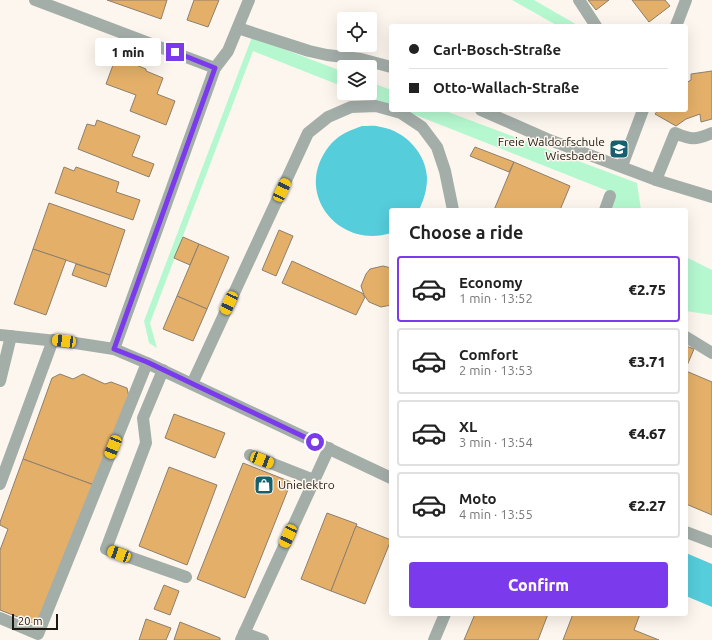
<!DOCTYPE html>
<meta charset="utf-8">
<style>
body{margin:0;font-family:Ubuntu,sans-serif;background:#f6f6f6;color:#222;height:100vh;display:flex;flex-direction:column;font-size:15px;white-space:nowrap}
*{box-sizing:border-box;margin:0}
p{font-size:13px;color:#767676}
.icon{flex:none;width:22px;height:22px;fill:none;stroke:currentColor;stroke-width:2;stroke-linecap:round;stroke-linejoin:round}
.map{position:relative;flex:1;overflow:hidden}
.drawer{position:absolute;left:389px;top:208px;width:299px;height:408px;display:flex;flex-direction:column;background:#fff;border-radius:4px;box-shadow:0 4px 16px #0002}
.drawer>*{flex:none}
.hud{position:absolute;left:389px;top:24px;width:299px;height:88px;border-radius:4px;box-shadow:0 4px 16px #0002;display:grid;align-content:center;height:88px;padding:0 20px;background:#fff}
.fabs{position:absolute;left:337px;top:12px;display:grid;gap:8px}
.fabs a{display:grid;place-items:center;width:40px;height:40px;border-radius:4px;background:#fff;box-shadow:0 4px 16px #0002;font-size:20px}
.scale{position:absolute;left:12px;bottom:10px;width:46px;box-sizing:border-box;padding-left:4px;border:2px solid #1d1811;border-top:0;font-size:11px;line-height:14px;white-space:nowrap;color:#1d1811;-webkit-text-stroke:3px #fdf6ee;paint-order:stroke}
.end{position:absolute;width:18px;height:18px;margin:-9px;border:5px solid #7c3aed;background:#fff;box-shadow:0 0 0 2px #fff}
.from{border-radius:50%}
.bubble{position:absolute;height:28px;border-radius:4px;background:#fff;box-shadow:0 4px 16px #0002;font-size:13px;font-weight:800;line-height:28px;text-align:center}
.car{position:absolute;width:12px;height:24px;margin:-12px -6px;border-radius:5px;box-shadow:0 0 3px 1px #0007;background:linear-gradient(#f5c518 24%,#345 0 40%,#f5c518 0 76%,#345 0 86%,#f5c518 0)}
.hud b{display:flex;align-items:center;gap:14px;height:38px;font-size:15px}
.hud b+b{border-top:1px solid #e0e0e0}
.hud i{width:10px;height:10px;background:#222}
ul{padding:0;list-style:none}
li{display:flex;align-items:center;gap:12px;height:66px;margin:0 8px 6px;padding:0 12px;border:2px solid #e0e0e0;border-radius:4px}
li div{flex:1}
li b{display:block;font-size:15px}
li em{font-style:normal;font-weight:800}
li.active{border-color:#7c3aed}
li>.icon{width:36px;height:36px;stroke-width:1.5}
h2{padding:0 20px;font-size:18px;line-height:48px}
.action{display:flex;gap:8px;margin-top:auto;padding:8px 20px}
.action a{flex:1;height:46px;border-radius:4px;background:#7c3aed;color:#fff;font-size:16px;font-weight:800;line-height:46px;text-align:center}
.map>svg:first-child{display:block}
.green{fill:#b5f8d0}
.water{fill:#55cddb}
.building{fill:#e4b069;stroke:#8d7f6d}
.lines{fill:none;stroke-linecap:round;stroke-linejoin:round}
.minor{stroke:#a4aea9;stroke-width:12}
.route{stroke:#7c3aed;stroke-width:5}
.labels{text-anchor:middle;stroke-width:3;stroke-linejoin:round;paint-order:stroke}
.poi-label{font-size:12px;fill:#1d1811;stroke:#fdf6ee;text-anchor:end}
</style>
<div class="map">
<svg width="712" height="640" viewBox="0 0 712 640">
<rect width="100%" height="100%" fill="#fdf6ee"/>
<g class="green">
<path d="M512 0H534L579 26H558Z"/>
<path d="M252 37 344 72V87L253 51 150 323 157 348 149 343 144 321Z"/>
<path d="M370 82 391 90V105L360 93H370Z"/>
<path d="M403 110H443L637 183 641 210H612L613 193Z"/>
<path d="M686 257 712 270V315L686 311Z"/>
</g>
<g class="water">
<path d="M362 126C368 126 375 125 381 127 405 131 426 153 427 178 427 190 424 199 419 210H391V233C341 249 296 197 325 152 330 144 337 137 345 133 350 130 357 128 362 126Z"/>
<path d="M686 553 712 564V607L686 596Z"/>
</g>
<g class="building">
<path d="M107 0H167L161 19Z"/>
<path d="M194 0H219L208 27 187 20Z"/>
<path d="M588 0H609L596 10Z"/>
<path d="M632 0H665L670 6 649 22Z"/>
<path d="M116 57 146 69V71L163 78 157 94 175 101 166 125 130 111 136 95 106 84Z"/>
<path d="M712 71V119L701 122 700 114 686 119 676 126 655 114 658 110H686V83L691 80V74Z"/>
<path d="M97 120 140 136 132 156 154 164 149 177 78 149 87 124 95 126Z"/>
<path d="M475 147 514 162 509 172 470 156Z"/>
<path d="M514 162 570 186 560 210H494Z"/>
<path d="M64 167 74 171 76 167 119 182 116 192 140 200 133 220 55 193Z"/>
<path d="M49 203 125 230 110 275 33 249Z"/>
<path d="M279 230 293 236 276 276 262 270Z"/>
<path d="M183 237 199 244 190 265 174 258Z"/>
<path d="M199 244 229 257 207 309 177 296Z"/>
<path d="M33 249 66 260 46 315 14 304Z"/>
<path d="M292 261 362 293 365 297 356 315 282 283Z"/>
<path d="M76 264 110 275 106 287 72 275Z"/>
<path d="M383 266 391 268V305L381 307 369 302 364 295 361 286 366 274 370 269Z"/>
<path d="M177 296 207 309 193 341 163 329Z"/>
<path d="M686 346 694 349 686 368Z"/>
<path d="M686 371 712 382V515L686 504Z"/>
<path d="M60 374 73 379 83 374 105 384 111 382 127 388 129 397 94 485 23 459 52 378Z"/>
<path d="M174 414 225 433 215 458 165 438Z"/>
<path d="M23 459 94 485 38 625 0 610V550L8 529 0 525V522Z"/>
<path d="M243 463 291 482 245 598 197 579Z"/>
<path d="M169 467 217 485 187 565 139 546Z"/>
<path d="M327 513 357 524 331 591 301 579Z"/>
<path d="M356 526 391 540 365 604 331 591Z"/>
<path d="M164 585 179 591 170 615 154 609Z"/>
<path d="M475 614H548L538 640H464Z"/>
<path d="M573 614H640L634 630 659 640H563Z"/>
<path d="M146 619 171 628 166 640H139Z"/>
<path d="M180 622 220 638V640H174Z"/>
</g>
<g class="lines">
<g class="minor">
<path d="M35 0 215 68"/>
<path d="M579 0 596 26"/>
<path d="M676 26 686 0"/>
<path d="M238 28 309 51 327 55 361 59 391 67"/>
<path d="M481 110 547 139 656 180 712 197"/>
<path d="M622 166 643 110"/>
<path d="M656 180 675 133C691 140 696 140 712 133"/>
<path d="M605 210 610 196"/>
<path d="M0 335 75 343 114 349 147 363 391 478"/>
<path d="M686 337 712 353"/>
<path d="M114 349 215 68 228 51 249 0"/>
<path d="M163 370 143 418 146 443 106 549 186 577"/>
<path d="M0 381 11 336"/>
<path d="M192 384 308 133 328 117 351 107 376 106 401 113 422 127 437 147 445 171 453 210"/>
<path d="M250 455 314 480"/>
<path d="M0 484 53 340"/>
<path d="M686 532 712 542"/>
<path d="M0 618 38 634 147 363"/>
<path d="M244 633 263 640"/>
<path d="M241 640 329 448"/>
<path d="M434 640 445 614"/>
</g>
</g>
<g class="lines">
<path class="route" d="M175 52 215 68 114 349 147 362 315 442"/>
</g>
<defs>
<symbol id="school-square" viewBox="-11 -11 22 22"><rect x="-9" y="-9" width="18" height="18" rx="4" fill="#165f6f" stroke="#fdf6ee"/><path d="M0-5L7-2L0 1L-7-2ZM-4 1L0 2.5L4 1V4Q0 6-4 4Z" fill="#fff"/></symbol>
<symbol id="shop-square" viewBox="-11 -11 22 22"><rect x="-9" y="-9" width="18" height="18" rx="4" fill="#165f6f" stroke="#fdf6ee"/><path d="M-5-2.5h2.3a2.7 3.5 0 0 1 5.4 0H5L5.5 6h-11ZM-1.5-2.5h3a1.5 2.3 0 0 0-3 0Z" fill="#fff"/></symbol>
</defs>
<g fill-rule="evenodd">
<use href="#school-square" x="608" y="138" width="22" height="22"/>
<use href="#shop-square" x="253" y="474" width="22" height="22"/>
</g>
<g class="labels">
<g class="poi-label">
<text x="605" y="146">Freie Waldorfschule<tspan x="605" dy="14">Wiesbaden</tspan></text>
<text x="278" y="489" text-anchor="start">Unielektro</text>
</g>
</g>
</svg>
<div class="fabs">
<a><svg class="icon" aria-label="locate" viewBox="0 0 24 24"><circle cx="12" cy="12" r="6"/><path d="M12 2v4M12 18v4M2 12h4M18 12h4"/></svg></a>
<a><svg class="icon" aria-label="layers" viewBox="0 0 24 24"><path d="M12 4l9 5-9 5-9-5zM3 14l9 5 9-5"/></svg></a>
</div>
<div class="scale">20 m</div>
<i class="end from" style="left:315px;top:442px"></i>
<i class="end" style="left:175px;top:52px"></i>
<div class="bubble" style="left:95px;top:38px;width:66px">1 min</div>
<i class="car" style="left:282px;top:190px;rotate:25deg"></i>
<i class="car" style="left:229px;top:303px;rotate:205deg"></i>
<i class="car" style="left:64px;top:341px;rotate:277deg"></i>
<i class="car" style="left:113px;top:447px;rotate:202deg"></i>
<i class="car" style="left:262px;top:460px;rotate:111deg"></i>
<i class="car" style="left:288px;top:536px;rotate:205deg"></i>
<i class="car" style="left:119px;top:554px;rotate:290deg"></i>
<div class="hud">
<b><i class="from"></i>Carl-Bosch-Straße</b>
<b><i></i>Otto-Wallach-Straße</b>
</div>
<section class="drawer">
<h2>Choose a ride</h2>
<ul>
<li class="active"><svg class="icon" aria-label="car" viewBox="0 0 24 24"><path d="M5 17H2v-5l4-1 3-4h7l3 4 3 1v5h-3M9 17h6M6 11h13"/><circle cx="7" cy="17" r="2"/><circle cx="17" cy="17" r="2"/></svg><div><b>Economy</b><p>1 min · 13:52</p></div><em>€2.75</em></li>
<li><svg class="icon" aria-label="car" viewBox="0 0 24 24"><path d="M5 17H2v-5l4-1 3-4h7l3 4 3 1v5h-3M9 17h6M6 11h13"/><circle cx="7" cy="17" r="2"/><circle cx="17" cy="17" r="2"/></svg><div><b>Comfort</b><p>2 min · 13:53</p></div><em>€3.71</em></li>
<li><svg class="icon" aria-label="car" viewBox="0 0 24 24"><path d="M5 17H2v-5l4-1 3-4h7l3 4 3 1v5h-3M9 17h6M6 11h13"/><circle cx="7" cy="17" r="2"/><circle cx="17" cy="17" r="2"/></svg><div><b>XL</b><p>3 min · 13:54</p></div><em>€4.67</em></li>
<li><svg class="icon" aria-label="car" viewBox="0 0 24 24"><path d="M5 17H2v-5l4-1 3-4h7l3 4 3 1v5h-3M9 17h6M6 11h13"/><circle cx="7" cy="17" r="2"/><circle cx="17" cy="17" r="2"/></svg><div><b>Moto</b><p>4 min · 13:55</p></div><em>€2.27</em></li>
</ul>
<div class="action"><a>Confirm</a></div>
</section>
</div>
